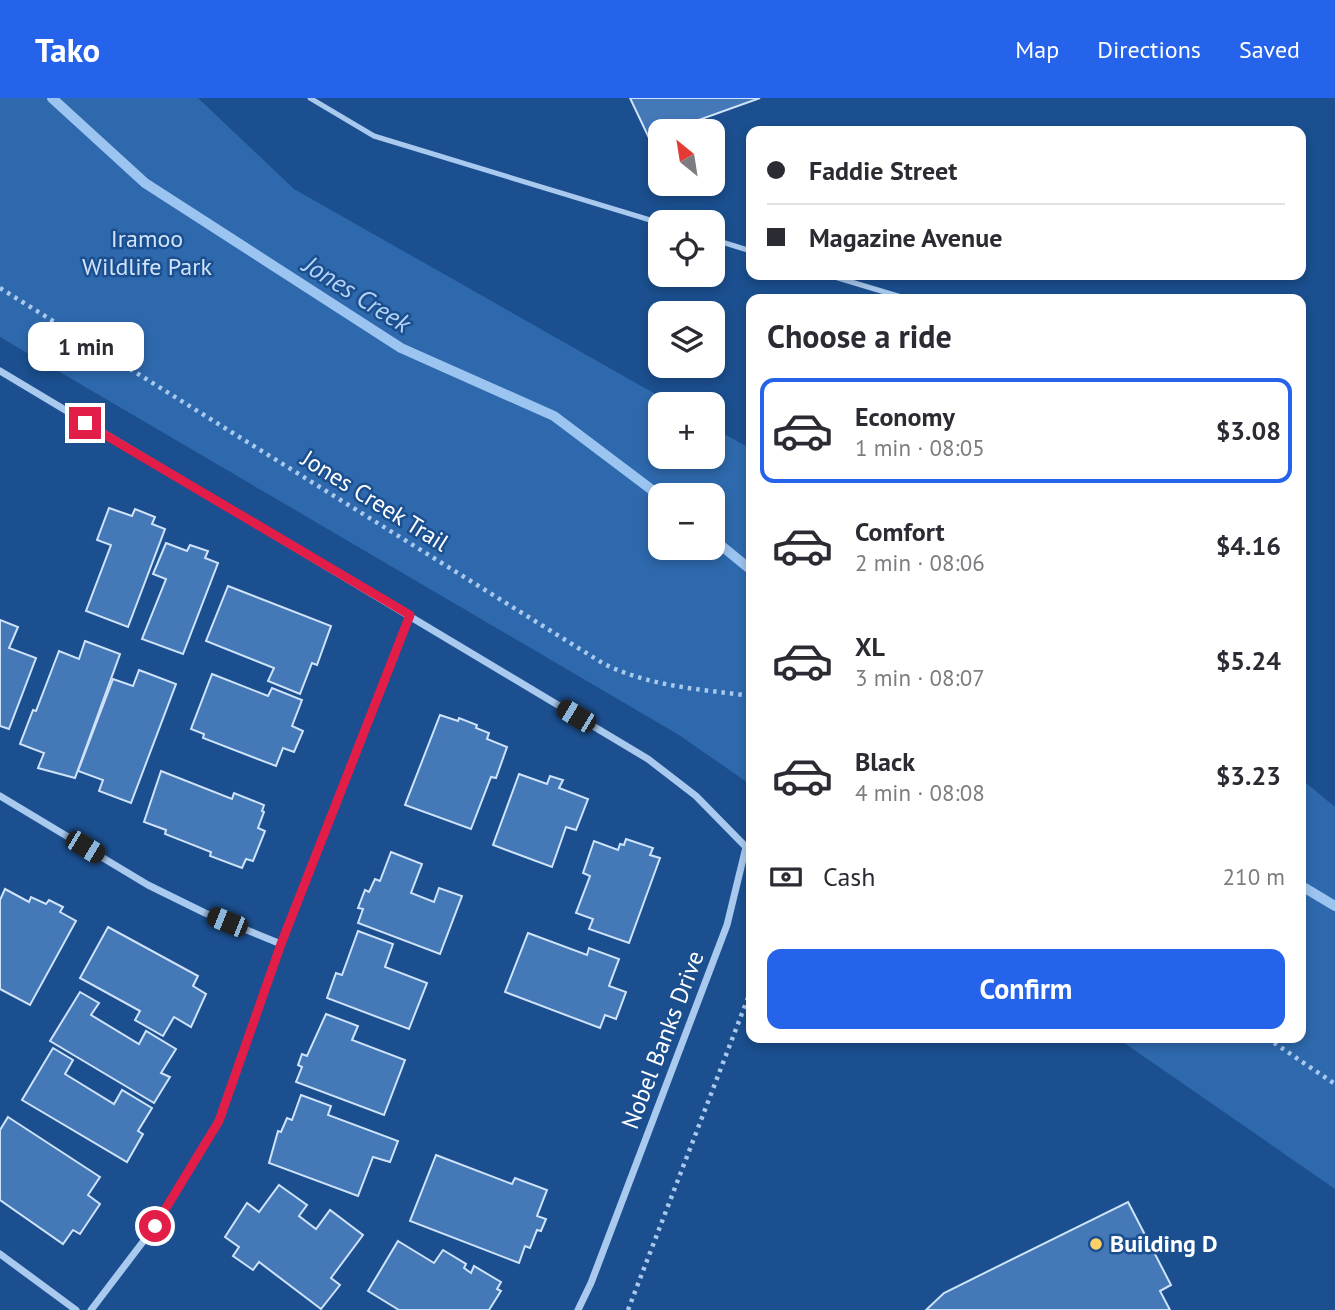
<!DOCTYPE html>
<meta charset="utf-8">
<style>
body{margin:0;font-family:"PT Sans",sans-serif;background:#f2f2f3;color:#2b2b33;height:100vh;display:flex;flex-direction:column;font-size:26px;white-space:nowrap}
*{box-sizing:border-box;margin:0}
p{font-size:23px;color:#7c7c81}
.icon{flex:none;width:38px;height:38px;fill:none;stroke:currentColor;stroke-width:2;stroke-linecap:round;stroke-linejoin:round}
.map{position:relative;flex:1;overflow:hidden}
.side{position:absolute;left:746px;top:196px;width:560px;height:749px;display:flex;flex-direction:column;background:#fff;border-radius:14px;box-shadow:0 4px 10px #0003}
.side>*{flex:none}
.hud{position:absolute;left:746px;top:28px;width:560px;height:154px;border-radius:14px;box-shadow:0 4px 10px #0003;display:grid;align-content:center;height:154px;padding:0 21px;background:#fff}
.needle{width:46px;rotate:330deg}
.tools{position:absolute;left:648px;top:21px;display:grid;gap:14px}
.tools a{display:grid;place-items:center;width:77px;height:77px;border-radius:14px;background:#fff;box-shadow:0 4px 10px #0003;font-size:35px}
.end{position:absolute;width:32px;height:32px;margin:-16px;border:9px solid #e11d48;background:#fff;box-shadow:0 0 0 4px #fff}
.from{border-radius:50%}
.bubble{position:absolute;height:49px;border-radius:14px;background:#fff;box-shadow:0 4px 10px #0003;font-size:23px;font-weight:800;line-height:49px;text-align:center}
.car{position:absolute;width:21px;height:42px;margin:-21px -10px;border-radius:9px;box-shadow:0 0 5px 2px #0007;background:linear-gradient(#222 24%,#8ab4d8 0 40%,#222 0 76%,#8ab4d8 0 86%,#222 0)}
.hud b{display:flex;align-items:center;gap:24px;height:66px;font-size:26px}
.hud b+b{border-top:2px solid #e1e1e2}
.hud i{width:18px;height:18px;background:#2b2b33}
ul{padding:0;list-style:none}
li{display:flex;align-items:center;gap:21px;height:105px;margin:0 14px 10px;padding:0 7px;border:4px solid transparent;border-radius:14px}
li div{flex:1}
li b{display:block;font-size:26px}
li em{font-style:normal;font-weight:800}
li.selected{border-color:#2563eb}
li>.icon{width:63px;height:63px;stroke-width:1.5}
h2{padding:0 21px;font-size:32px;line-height:84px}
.pay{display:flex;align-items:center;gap:18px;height:77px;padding:0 21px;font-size:26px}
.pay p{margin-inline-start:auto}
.button{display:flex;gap:14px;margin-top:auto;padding:14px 21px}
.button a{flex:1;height:80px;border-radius:14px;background:#2563eb;color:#fff;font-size:28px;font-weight:800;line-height:80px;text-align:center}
header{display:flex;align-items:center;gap:42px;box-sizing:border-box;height:98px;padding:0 35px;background:#2563eb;color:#fff}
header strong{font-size:33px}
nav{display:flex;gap:38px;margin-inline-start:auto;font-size:24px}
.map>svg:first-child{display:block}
.green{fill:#2e69ad;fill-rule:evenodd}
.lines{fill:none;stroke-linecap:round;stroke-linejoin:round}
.stream{stroke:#9cc4f0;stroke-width:10}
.building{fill:#4478b7;stroke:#cfe3fa;stroke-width:2}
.path{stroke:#a9c9ee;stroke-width:4.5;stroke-dasharray:3.5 5;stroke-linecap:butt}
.service{stroke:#a9c9ee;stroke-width:5}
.minor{stroke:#a9c9ee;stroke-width:7}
.route{stroke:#e11d48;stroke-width:9}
.poi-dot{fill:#ffd166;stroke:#1b4f8f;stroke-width:2.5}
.labels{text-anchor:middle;stroke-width:5;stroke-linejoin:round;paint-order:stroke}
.park-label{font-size:24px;fill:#cfe3fa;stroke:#1b4f8f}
.street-label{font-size:24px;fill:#fff;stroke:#1b4f8f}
.poi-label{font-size:24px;font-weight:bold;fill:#fff;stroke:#1b4f8f;text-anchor:start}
.water-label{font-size:26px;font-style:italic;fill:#b5d3f5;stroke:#1b4f8f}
</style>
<header>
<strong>Tako</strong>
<nav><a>Map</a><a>Directions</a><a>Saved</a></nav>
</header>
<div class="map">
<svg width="1335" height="1212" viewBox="0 0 1335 1212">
<rect width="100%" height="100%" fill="#1b4f8f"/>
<g class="green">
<path d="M0 0H198L294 91 673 306H660V359H712V329L751 351V687L679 637 0 239ZM660 397H712V450H660Z"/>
<path d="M1300 680 1335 709V1091L1117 940H1300Z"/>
</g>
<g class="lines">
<g class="stream">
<path d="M52 0 145 85 401 250 554 318 660 398"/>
<path d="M712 440 751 472"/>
<path d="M1300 787 1335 808"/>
</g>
</g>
<g class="building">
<path d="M630 0H760L668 33H660V36L649 40Z"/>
<path d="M109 410 132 418 135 411 155 419 152 426 165 431 128 529 86 513 111 447 97 442Z"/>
<path d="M166 445 187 453 190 447 208 453 205 460 218 465 183 556 142 541 166 481 153 476Z"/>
<path d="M228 488 331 528 317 567 312 565 300 596 268 583 274 570 206 543Z"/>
<path d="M0 522 18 529 9 550 36 560 9 631 0 628Z"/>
<path d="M85 543 120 556 75 680 38 670 44 655 20 646 33 612 36 613 59 553 79 561Z"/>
<path d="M139 572 176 586 131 705 99 693 103 682 78 673 113 581 133 588Z"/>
<path d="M212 576 268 598 272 590 302 602 292 628 303 633 294 654 283 650 276 668 203 640 204 636 191 631Z"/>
<path d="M440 617 458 623 459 620 477 627 476 630 489 635 487 641 507 649 496 680 491 679 471 731 405 707Z"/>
<path d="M161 673 232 701 234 695 264 707 262 713 264 714 258 730 265 733 253 763 246 761 242 770 210 758 211 754 165 736 166 732 144 724Z"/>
<path d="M519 676 547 686 550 678 563 682 559 690 588 701 576 732 566 729 552 769 493 747Z"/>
<path d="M626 741 653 750 650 757 660 760 629 845 589 831 593 821 576 815 590 778 583 775 594 743 618 752 620 746 624 747Z"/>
<path d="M391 754 422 766 411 795 434 804 439 790 462 798 440 856 358 825 363 811 358 810 365 792 369 794 375 781 380 783Z"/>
<path d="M5 791 29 804 31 799 46 806 49 802 63 809 60 814 76 823 30 907 0 891V802Z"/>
<path d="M108 829 198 878 193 888 206 896 191 929 174 919 163 938 135 922 140 913 80 880Z"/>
<path d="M358 833 393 846 385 869 427 885 409 931 327 900 336 875 342 877Z"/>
<path d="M528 835 587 857 589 850 619 861 609 888 626 894 616 921 605 917 600 930 505 894Z"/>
<path d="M80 894 99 905 91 917 139 946 146 933 176 951 161 975 170 979 154 1005 50 943Z"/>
<path d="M326 916 358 928 352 942 405 962 384 1017 296 984 302 969 298 967 302 956 307 958Z"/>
<path d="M53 950 73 962 65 976 114 1006 122 992 152 1010 138 1033 143 1036 127 1064 22 1002Z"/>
<path d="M301 997 331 1008 328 1017 398 1043 390 1064 373 1059 358 1098 269 1065 278 1033 281 1034 287 1020 292 1022Z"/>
<path d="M8 1019 100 1079 88 1097 100 1106 80 1136 73 1132 63 1146 0 1102V1032Z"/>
<path d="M436 1057 512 1086 515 1080 547 1092 537 1118 546 1121 541 1133 537 1132 530 1150 525 1148 519 1165 410 1123Z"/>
<path d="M279 1087 307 1107 299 1118 316 1131 330 1112 363 1137 331 1180 340 1187 321 1211 259 1164 253 1172 233 1158 239 1149 225 1139 247 1105 259 1114Z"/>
<path d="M1128 1104 1171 1187 1160 1193 1170 1212H926L944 1195Z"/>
<path d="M398 1143 434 1165 443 1152 466 1166 464 1170 471 1175 474 1168 501 1184 497 1191 501 1193 489 1212H399L368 1193Z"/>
</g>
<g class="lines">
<g class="path">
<path d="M0 190 604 566C652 589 699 591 751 598"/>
<path d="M1267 940 1335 986"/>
<path d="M628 1212 751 892"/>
</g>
<g class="service">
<path d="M310 0 374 38 660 125"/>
<path d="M712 141 751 153"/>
<path d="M828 177 908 201"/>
</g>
<g class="minor">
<path d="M0 273 648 661 696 698 746 749 727 827 591 1185 578 1212"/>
<path d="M0 698 148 787 205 815 281 846"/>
<path d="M0 1156 76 1212"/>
<path d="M91 1212 155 1128 219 1022 281 846 410 517"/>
</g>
</g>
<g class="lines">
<path class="route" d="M85 325 410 517 281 846 219 1023 155 1128"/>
</g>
<circle class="poi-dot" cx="1096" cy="1146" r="7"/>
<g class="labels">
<g class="park-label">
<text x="147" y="149">Iramoo<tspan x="147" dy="28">Wildlife Park</tspan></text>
</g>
<g class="street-label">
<text transform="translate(375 403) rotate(32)" y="8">Jones Creek Trail</text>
<text transform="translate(663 942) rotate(-69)" y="8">Nobel Banks Drive</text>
</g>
<g class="poi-label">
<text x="1110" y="1154">Building D</text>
</g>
<g class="water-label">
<text transform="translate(357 196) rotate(32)" y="9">Jones Creek</text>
</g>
</g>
</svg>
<div class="tools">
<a><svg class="needle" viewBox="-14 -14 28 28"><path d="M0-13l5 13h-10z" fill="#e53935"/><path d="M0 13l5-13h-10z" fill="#7c7c81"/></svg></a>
<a><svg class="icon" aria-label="locate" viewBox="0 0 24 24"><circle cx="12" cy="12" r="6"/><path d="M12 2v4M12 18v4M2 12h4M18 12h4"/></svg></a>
<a><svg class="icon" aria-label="layers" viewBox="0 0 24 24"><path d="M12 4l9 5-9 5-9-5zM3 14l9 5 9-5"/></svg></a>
<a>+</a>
<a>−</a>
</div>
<i class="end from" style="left:155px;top:1128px"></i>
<i class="end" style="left:85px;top:325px"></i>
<div class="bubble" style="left:28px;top:224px;width:116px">1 min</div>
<i class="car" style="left:576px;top:618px;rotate:301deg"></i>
<i class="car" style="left:85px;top:749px;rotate:121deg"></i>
<i class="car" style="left:227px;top:824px;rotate:292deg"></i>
<div class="hud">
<b><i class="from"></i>Faddie Street</b>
<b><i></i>Magazine Avenue</b>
</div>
<section class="side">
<h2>Choose a ride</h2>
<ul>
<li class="selected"><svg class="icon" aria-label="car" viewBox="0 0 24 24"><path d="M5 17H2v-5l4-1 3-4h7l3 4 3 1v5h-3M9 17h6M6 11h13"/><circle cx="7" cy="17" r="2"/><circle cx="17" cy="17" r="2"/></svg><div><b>Economy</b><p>1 min · 08:05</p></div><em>$3.08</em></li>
<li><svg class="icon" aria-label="car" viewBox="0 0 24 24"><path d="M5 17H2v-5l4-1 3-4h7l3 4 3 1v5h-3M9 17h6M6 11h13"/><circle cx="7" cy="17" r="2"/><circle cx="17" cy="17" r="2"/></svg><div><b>Comfort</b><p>2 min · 08:06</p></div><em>$4.16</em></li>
<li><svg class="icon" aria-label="car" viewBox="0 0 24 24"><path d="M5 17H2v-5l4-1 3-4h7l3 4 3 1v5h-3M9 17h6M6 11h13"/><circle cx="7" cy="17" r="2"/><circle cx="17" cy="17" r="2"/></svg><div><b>XL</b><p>3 min · 08:07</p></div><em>$5.24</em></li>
<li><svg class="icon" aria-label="car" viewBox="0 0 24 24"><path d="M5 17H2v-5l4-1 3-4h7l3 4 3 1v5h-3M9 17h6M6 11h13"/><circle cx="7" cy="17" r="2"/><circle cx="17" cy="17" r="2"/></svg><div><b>Black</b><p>4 min · 08:08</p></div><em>$3.23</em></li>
</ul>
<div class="pay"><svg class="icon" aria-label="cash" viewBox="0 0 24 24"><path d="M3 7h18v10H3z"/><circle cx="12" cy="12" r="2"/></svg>Cash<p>210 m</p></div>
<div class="button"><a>Confirm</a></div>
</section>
</div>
